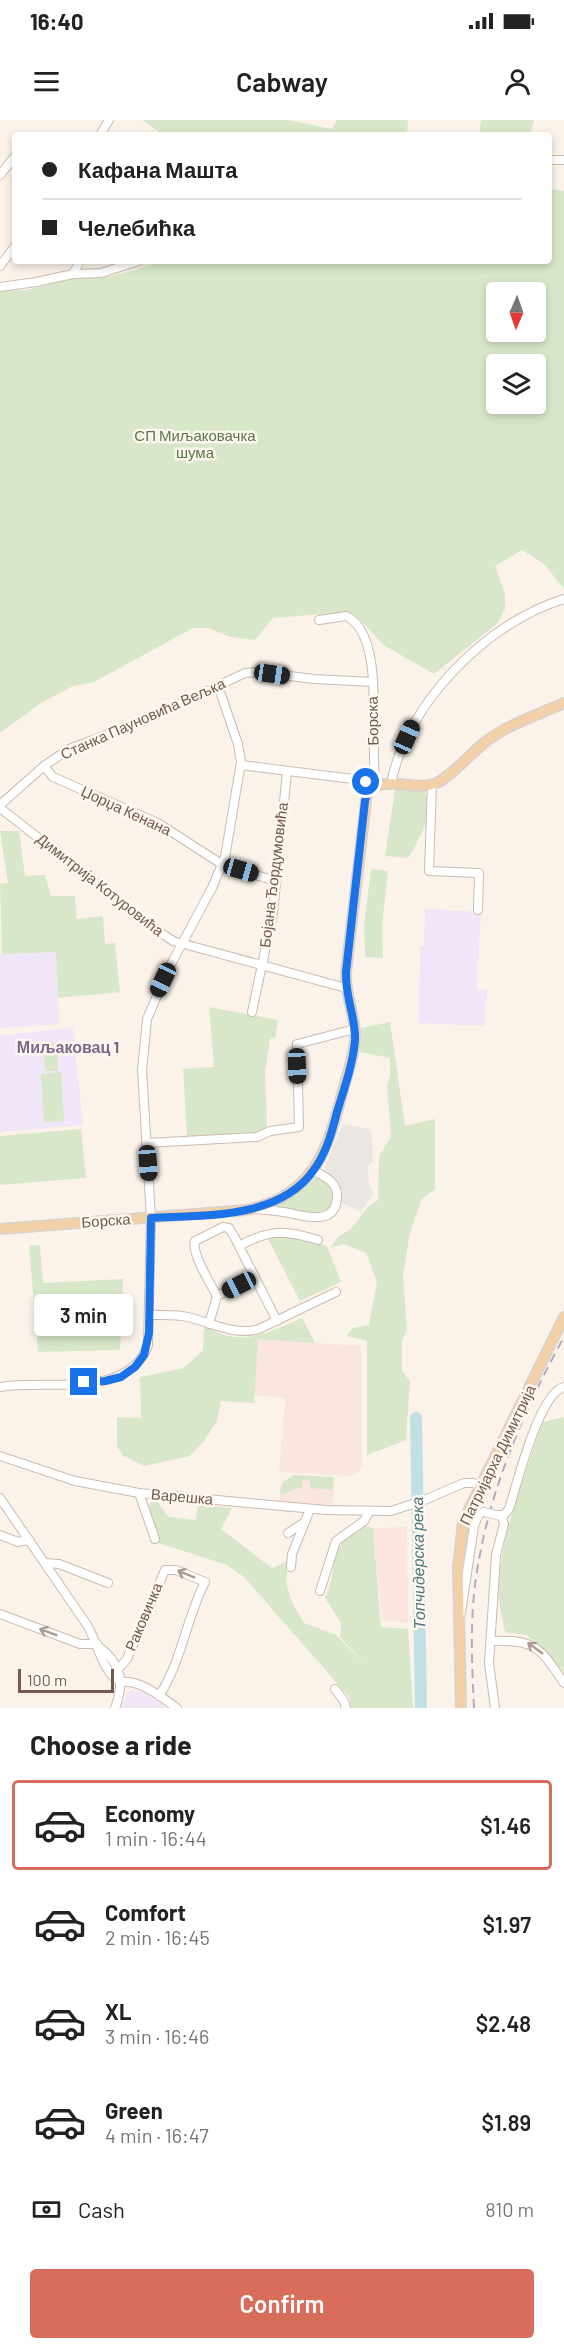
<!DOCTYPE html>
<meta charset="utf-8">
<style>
body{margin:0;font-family:Barlow,sans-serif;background:#f6f6f6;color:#222;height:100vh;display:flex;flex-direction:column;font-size:22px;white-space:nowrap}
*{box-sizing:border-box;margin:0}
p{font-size:20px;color:#767676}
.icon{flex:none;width:33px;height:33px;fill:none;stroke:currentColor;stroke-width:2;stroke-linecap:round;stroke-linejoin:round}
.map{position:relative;height:1588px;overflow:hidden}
.sheet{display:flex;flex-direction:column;background:#fff;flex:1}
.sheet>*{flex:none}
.banner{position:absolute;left:12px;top:12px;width:540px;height:132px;border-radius:6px;box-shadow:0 3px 9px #0003;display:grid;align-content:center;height:132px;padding:0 30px;background:#fff}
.needle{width:39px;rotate:182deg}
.buttons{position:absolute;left:486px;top:162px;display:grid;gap:12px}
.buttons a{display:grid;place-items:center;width:60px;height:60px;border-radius:6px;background:#fff;box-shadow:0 3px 9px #0003;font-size:30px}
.scale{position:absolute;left:18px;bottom:15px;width:96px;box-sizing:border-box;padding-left:6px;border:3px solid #73594f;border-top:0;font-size:16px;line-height:21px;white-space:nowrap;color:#73594f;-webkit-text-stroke:4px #fdf7f0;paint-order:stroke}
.end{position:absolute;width:27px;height:27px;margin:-14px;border:8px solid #1a73e8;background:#fff;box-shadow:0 0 0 3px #fff}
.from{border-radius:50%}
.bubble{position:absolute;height:42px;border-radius:6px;background:#fff;box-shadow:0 3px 9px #0003;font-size:20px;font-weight:600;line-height:42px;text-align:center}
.car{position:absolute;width:18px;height:36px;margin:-18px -9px;border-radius:8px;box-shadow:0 0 4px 2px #0007;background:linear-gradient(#222 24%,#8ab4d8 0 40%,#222 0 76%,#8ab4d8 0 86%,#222 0)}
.banner b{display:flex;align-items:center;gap:21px;height:57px;font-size:22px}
.banner b+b{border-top:2px solid #e0e0e0}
.banner i{width:15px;height:15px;background:#222}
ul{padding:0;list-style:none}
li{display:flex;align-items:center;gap:18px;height:90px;margin:0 12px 9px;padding:0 18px;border:3px solid transparent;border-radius:6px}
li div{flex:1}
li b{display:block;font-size:22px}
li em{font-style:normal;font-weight:600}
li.on{border-color:#d86d5b}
li>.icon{width:54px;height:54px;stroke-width:1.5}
h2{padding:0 30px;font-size:27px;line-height:72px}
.pay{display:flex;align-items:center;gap:15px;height:66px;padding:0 30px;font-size:22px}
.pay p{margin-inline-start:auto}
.primary-button{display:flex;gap:12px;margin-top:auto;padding:12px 30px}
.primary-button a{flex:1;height:69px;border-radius:6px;background:#d86d5b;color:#fff;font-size:24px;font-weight:600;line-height:69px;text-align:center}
.status{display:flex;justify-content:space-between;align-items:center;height:42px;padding:0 30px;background:#fff;direction:ltr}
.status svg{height:16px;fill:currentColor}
header{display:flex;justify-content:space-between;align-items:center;height:78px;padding:0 30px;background:#fff;font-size:27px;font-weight:600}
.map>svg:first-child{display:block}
.commercial{fill:#fae5df}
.industrial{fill:#ece6e2}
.education{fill:#f0e6f7}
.green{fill:#d8e7c9;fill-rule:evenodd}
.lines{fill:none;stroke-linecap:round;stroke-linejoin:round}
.river{stroke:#c0e0e3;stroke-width:12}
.minor-casing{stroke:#ccbab0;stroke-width:10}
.major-casing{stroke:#d8d1ce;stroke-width:12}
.minor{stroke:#fff;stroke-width:8}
.major{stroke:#f2d1a9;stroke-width:9}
.rail{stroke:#b5a8c4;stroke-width:2;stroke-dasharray:9 6;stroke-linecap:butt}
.minor-bridge-casing{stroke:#ccbab0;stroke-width:10;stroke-linecap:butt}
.minor-bridge{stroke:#fff;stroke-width:8}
.oneway{stroke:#ab9b95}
.route{stroke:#1a73e8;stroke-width:8}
.labels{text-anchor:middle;stroke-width:5;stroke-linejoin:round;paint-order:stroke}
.park-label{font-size:15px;fill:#5a7848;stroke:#fdf7f0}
.street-label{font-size:15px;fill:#73594f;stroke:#fdf7f0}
.neighbourhood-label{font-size:16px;font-weight:bold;fill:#7e678e;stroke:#fdf7f0}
.water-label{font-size:16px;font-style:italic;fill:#47787d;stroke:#fdf7f0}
</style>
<div class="status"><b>16:40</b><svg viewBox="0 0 49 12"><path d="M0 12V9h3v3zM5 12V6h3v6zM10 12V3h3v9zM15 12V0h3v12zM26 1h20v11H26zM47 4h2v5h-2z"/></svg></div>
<header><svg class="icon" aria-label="menu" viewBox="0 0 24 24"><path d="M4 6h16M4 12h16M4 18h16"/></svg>Cabway<svg class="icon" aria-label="person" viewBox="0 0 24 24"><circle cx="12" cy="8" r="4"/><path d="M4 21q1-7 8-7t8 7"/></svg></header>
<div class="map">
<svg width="564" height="1588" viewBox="0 0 564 1588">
<rect width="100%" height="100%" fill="#fbf3ea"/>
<g class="commercial">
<path d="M258 1219 361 1226 362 1347 357 1354 352 1356 279 1352 285 1278 254 1275Z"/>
<path d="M294 1355 334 1357 333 1386 280 1383V1367L283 1362Z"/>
<path d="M407 1407 408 1503 382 1501 373 1408Z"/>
</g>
<path class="industrial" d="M343 1004 369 1009 372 1017 373 1042 368 1046 369 1067 374 1072 361 1092 340 1082 342 1071 339 1063 324 1048Z"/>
<g class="education">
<path d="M425 789 481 792 477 869 487 870 485 906 419 903 420 826H424Z"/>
<path d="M56 832 59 904 0 908V834Z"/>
<path d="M73 908 83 1005 0 1012V915Z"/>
<path d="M132 1570 143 1572 168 1588H121L127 1573Z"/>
</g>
<g class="green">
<path d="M142 0H288L332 9 337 0H408L407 15H164Z"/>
<path d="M481 0H534L530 15H479Z"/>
<path d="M549 69 564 71V469L544 444 522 430 495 446 505 473V489L497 504 434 554 385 526 357 497 347 492 273 498 255 520 231 517 208 508H193L92 563 73 566 41 583 0 613V171L27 170 75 158H101L136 150 160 141H549ZM496 172H536V212H496ZM496 244H536V284H496Z"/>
<path d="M395 669 423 671C441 683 416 725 408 738L385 736Z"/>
<path d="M0 711H19L25 756 45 755 51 776H75L77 799 103 796 105 824 115 823 120 872 58 878 56 832 2 834 0 764 8 763Z"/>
<path d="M371 749 388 751 382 805 383 838 365 837 364 805Z"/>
<path d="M209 887 278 900 275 918 270 919 265 953 267 1004 266 1009 261 1013 187 1017 183 949 214 947Z"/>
<path d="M390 902 405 1006 435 999V1069L422 1079 410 1112 403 1156 407 1210 402 1220V1251L410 1261 406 1320 367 1335V1221L347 1216 352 1208 369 1205 377 1162 366 1133 344 1124 330 1128 339 1116 351 1109 368 1087 378 1080 379 1036 391 1017 387 965 390 956V938L360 932 361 908Z"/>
<path d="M44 923H57L58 951H45Z"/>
<path d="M61 952 64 1001 44 1002 41 954Z"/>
<path d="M81 1009 86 1058 0 1065V1016Z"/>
<path d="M316 1057C325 1062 334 1067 333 1078 332 1107 292 1088 276 1087L303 1069Z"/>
<path d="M281 1115 299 1117 327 1126 341 1162 300 1181 267 1117Z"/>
<path d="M40 1125 43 1163 123 1159 120 1230 38 1232 29 1126Z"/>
<path d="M302 1198 315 1223 258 1219 254 1283 221 1281 217 1301 204 1321 190 1336 144 1346 123 1336 117 1326V1297L141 1298 140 1257 184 1248 203 1230 204 1205C238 1229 268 1213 302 1198Z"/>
<path d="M564 1297V1552L542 1527 526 1515 505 1512C503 1501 500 1491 499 1480 495 1426 526 1354 542 1302Z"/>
<path d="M294 1355 334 1357 333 1370 310 1368V1361L303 1360 302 1368C293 1367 289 1375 280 1374L283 1362Z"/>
<path d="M151 1382H157L169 1397 196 1400 198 1385 232 1388 221 1409 272 1448 288 1441 286 1463 292 1482 304 1503 336 1515 369 1548 340 1517 341 1503 325 1478C342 1443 322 1431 363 1405L373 1408 381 1507 408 1509 413 1588H351L350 1578 244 1457 227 1445 158 1423 148 1387Z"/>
</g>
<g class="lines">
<path class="river" d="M416 1298 421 1588"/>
<defs>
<g id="minor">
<path d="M100 15 109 0"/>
<path d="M549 40H564"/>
<path d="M0 55 15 36"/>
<path d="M0 146 15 126"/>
<path d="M73 154 80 141"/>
<path d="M0 167 36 162 73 154 101 153 139 141"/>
<path d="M319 500 346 496C388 515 368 627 376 665"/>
<path d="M241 645 361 660 372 667"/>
<path d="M44 646 53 657 158 703 223 745 276 761"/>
<path d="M391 664C406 584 487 502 564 479"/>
<path d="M432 664 429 751 479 753 478 790"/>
<path d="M0 685 44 646 69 629 144 601 245 553 256 552 314 559 373 562"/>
<path d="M0 688 152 807 173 821 346 868"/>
<path d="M252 892 273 793 287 652"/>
<path d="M147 1023 257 1017 270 1011 299 1007 297 924 355 909"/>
<path d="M257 1089C267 1090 278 1091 289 1093 307 1097 336 1105 337 1077 338 1062 324 1056 314 1051"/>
<path d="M239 1126C270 1109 285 1110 318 1120"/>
<path d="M217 1176 255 1157"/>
<path d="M150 1195C162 1195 176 1194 188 1197 212 1203 235 1216 259 1209L336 1172"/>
<path d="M209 1204 217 1176C211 1164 191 1134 195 1121L223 1107 229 1108 235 1118 277 1201"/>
<path d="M0 1267C46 1259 129 1280 148 1225L151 1098 142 950 147 899 170 846 212 768 225 737 241 642 238 624 218 566"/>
<path d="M0 1336 75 1361 139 1373 326 1390 391 1391 422 1381 464 1363H473L482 1366"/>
<path d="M139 1373 155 1419"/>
<path d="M0 1378 87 1505C98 1523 102 1552 120 1562"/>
<path d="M499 1395H504L509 1389C517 1364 539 1273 564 1267"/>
<path d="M288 1413 305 1402 310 1389"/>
<path d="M0 1415 18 1422 29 1420"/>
<path d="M45 1443 59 1444 108 1463"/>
<path d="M291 1447 292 1434 305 1402"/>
<path d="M320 1471 336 1421 364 1401 369 1392"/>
<path d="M461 1493 474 1406 479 1394 484 1392"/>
<path d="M0 1494 80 1524H97"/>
<path d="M491 1521C536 1519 540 1528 564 1563"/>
<path d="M98 1526C121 1543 125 1562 115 1588"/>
<path d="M118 1549 127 1539 165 1450H176L205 1462C186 1499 182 1541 159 1576"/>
<path d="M120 1562C140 1559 161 1577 177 1588"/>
<path d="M335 1569 344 1581 346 1588"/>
<path d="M495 1588 489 1543 496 1435 504 1404 501 1395"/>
</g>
<g id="major">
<path d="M0 1109 247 1090C314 1076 328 1029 343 970 348 952 355 933 355 916 355 894 345 875 346 852L367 673C382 654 414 671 434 664 451 658 472 631 488 620 511 603 538 595 564 583"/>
<path d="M461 1588 458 1448 463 1402 564 1197"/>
</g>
</defs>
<use href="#minor" class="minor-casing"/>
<use href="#major" class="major-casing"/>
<use href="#minor" class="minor"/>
<use href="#major" class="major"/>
<path class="rail" d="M474 1588C472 1547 470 1506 475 1465 486 1378 522 1293 564 1217"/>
<defs>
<path id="minor-bridge" d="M484 1392 497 1395"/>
</defs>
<use href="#minor-bridge" class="minor-bridge-casing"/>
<use href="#minor-bridge" class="minor-bridge"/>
</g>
<defs><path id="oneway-shaft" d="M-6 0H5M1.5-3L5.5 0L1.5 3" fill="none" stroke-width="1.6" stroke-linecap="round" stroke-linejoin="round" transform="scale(1.5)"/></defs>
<g class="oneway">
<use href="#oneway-shaft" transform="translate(186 1454) rotate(-158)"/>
<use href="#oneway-shaft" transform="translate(48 1512) rotate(-159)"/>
<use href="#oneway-shaft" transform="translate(535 1528) rotate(-144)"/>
</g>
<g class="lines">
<path class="route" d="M84 1262 105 1261 121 1257 135 1247 144 1235 149 1213 151 1098C204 1095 279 1099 313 1051 326 1034 332 1012 337 992 344 969 353 944 355 920 356 898 345 877 346 852L365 681 367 673 372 667 366 662"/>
</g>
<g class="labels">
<g class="park-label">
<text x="195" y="321">СП Миљаковачка<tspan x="195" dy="17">шума</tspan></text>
</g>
<g class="street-label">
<text transform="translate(143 599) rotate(-24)" y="5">Станка Пауновића Вељка</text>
<text transform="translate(373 601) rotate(-91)" y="5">Борска</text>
<text transform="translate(126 691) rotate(25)" y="5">Џорџа Кенана</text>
<text transform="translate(274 755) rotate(-83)" y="5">Бојана Ђордумовића</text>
<text transform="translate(100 765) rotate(38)" y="5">Димитрија Котуровића</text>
<text transform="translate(106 1101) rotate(-4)" y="5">Борска</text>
<text transform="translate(498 1335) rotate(-64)" y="5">Патријарха Димитрија</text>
<text transform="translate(182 1377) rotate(5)" y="5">Варешка</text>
<text transform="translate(144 1497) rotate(-67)" y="5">Раковичка</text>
</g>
<g class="neighbourhood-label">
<text x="68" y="933">Миљаковац 1</text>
</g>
<g class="water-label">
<text transform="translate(418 1443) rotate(-91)" y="6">Топчидерска река</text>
</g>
</g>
</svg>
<div class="buttons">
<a><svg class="needle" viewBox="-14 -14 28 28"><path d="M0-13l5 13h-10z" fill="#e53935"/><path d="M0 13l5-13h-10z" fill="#767676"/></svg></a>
<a><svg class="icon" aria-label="layers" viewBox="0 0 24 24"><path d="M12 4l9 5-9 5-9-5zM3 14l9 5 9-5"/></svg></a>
</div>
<div class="scale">100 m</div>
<i class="end from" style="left:366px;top:662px"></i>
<i class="end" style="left:84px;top:1262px"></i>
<div class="bubble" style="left:34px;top:1174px;width:99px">3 min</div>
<i class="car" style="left:272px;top:554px;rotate:98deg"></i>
<i class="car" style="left:407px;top:617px;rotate:24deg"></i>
<i class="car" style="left:241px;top:750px;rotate:106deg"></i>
<i class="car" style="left:163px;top:860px;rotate:205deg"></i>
<i class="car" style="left:297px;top:946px;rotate:178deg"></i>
<i class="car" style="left:148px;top:1043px;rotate:176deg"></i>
<i class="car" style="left:239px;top:1165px;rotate:243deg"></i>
<div class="banner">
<b><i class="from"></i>Кафана Машта</b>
<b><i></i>Челебићка</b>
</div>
</div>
<section class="sheet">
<h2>Choose a ride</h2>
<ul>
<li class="on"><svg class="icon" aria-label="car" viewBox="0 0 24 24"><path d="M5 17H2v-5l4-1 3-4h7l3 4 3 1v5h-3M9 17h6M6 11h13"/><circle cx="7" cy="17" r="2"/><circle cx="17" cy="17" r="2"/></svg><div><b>Economy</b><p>1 min · 16:44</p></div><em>$1.46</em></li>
<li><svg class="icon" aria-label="car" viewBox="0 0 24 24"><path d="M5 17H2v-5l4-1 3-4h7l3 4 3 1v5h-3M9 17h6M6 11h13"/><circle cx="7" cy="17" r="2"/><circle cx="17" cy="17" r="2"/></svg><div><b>Comfort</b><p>2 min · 16:45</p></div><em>$1.97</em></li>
<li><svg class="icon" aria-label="car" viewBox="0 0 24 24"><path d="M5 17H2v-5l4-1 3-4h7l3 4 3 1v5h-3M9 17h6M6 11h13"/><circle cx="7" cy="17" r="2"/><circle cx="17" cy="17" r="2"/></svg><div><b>XL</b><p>3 min · 16:46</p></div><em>$2.48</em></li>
<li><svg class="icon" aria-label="car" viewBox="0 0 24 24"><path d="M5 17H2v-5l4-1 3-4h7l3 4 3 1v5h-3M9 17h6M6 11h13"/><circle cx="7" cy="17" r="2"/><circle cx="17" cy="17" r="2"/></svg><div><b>Green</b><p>4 min · 16:47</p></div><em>$1.89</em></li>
</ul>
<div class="pay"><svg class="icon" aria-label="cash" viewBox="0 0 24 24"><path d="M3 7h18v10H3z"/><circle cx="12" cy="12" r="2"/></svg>Cash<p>810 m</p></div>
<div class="primary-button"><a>Confirm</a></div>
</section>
